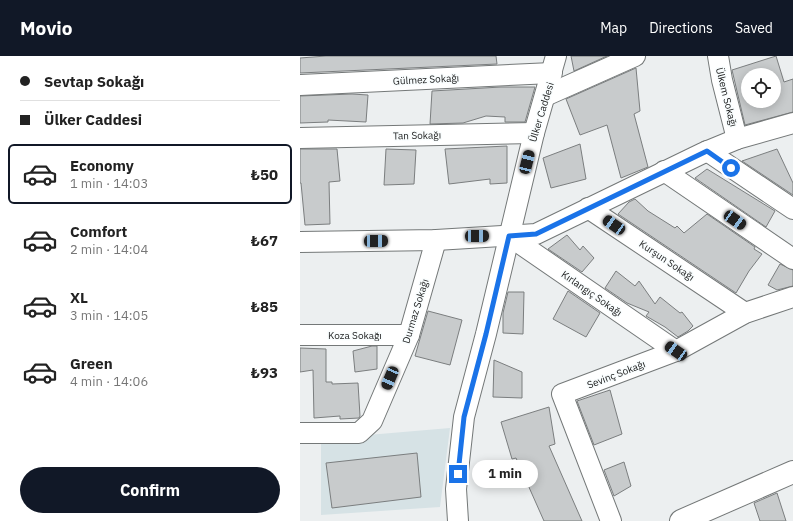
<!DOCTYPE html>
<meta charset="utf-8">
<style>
body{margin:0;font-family:"IBM Plex Sans",sans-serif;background:#f6f6f6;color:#222;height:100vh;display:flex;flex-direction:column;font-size:15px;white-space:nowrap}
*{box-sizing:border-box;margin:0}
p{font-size:13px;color:#767676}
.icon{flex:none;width:22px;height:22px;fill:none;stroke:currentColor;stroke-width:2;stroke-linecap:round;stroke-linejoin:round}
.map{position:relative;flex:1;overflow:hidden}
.details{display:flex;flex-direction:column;background:#fff;width:300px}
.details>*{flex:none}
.guide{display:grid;align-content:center;height:88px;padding:0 20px;background:#fff}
.tools{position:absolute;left:441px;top:12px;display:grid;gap:8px}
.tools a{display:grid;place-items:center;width:40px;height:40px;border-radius:50%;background:#fff;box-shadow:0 2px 10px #0003;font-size:20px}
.end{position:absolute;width:18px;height:18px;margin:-9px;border:5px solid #1a73e8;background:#fff;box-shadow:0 0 0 2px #fff}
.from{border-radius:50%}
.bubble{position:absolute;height:28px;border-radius:14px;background:#fff;box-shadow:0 2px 10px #0003;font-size:13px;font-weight:800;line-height:28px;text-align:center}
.car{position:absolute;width:12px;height:24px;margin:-12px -6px;border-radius:5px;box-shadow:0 0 3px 1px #0007;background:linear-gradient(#222 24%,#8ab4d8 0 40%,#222 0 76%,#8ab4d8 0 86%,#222 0)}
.guide b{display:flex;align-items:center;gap:14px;height:38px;font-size:15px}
.guide b+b{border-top:1px solid #e0e0e0}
.guide i{width:10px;height:10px;background:#222}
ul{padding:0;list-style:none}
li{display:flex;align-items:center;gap:12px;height:60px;margin:0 8px 6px;padding:0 12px;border:2px solid transparent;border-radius:6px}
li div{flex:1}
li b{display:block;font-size:15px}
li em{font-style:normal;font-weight:800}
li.current{border-color:#111827}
li>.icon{width:36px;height:36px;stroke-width:1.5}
.action{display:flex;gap:8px;margin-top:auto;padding:8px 20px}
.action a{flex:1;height:46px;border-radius:24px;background:#111827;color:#fff;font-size:16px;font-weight:800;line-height:46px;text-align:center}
header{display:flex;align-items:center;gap:24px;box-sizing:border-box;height:56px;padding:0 20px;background:#111827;color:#fff}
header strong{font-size:19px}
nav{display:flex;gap:22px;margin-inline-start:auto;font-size:14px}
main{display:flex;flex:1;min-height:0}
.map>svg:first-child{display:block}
.built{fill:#d6e2e5}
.building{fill:#c8cbcc;stroke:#7b7e7f;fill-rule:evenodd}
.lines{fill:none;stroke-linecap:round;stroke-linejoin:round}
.minor-casing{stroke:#747878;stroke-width:22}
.major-casing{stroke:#747878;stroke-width:24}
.minor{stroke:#fff;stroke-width:20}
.major{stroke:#fff;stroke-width:22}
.route{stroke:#1a73e8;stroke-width:5}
.labels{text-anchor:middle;stroke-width:3;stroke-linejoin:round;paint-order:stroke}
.street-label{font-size:10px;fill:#1c1d1d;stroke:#f9fdfe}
</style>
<header>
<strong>Movio</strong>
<nav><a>Map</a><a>Directions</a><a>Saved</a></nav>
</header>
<main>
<section class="details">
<div class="guide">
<b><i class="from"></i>Sevtap Sokağı</b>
<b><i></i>Ülker Caddesi</b>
</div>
<ul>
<li class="current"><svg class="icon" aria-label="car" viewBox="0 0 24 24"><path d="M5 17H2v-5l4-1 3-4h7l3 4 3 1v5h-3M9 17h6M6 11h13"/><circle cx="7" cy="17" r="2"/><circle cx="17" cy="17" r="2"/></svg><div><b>Economy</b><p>1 min · 14:03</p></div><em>₺50</em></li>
<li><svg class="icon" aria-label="car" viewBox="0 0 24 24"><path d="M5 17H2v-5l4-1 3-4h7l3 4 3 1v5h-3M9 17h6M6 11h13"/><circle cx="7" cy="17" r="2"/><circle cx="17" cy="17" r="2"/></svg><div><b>Comfort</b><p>2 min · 14:04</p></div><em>₺67</em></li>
<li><svg class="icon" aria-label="car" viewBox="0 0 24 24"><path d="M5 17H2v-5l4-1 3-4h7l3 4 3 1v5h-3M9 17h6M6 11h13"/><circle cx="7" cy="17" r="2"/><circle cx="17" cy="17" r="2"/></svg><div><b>XL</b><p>3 min · 14:05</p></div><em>₺85</em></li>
<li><svg class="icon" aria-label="car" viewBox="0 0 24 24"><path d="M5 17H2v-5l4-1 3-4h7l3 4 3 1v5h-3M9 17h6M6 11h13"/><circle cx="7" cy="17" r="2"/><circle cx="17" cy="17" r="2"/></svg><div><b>Green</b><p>4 min · 14:06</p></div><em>₺93</em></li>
</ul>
<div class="action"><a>Confirm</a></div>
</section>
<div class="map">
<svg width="493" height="465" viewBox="0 0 493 465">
<rect width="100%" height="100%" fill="#eceff0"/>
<path class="built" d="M150 372 140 451 21 459V383Z"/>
<g class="building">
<path d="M26 0H196L197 8 0 17V2Z"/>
<path d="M271 0H307L274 15Z"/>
<path d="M476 0 484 26 493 23V56L445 69 432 14ZM448 19H474V45H448Z"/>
<path d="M336 12 340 55 334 58 348 111 321 122 307 69 280 79 266 43Z"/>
<path d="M201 31H235L225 66H205V61L186 60 163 67 130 68 132 35Z"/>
<path d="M52 38 68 39 66 66 28 64V66L0 67V40Z"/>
<path d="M280 88 286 123 251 132 243 102Z"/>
<path d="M207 90V127L190 128V123L149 128 145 93Z"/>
<path d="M0 93H37L40 125 29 126 30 168 5 169 1 127H0Z"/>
<path d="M86 93 116 94 114 128 84 129Z"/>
<path d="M477 93 493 127V139L442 105Z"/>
<path d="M407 113 475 155 466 171 395 122Z"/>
<path d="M335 143 348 155 375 172 377 170 384 177 407 158 455 191 454 193 462 198 449 215 436 237 318 158 329 146Z"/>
<path d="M267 179 280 194 283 190 294 202 282 216 248 193Z"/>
<path d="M480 208 493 214V230L477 234 468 229Z"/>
<path d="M316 215 335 230 339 225 355 248 360 241 380 257 382 256 393 270 388 275 378 281 365 271 346 260 349 256 327 247 305 232Z"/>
<path d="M268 235 300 257 286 281 253 263Z"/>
<path d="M208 236H224L223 278 203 277V257Z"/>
<path d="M128 255 162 264 150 309 115 300Z"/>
<path d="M72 290H77V313L55 316 53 295Z"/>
<path d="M0 292 26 293V326H32V328L58 327 60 360 59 362 40 363V360L14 362 13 314 0 316Z"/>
<path d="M194 304 222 316V342L193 341Z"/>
<path d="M310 334 322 378 294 389 277 345Z"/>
<path d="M249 351 255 388 249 390 282 465H244L216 402 212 403 201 366Z"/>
<path d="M117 397 121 441 32 452 26 407Z"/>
<path d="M324 406 331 430 314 440 304 414Z"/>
<path d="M477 437 486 465H460L454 447Z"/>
</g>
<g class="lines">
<defs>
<g id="minor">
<path d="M418 0 422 24 437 83"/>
<path d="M0 29 252 17"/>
<path d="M245 40 335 0"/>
<path d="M0 82 234 77"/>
<path d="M407 95 493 153"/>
<path d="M364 115 493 203"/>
<path d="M288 152 445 257"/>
<path d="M209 180 376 295"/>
<path d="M0 186 136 184 236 178 403 97 437 83 493 67"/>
<path d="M0 279H109"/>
<path d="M0 377H59L72 365 109 279 136 184"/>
<path d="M158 465 156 433 164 361 186 278 234 77 256 0"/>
<path d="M311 465 262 338 376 295 445 257 493 241"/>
</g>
<path id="major" d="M381 465 493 416"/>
</defs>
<use href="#minor" class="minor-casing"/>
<use href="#major" class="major-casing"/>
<use href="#minor" class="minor"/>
<use href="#major" class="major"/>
</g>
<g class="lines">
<path class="route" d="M158 418 164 361 186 278 209 180 236 178 407 95 431 112"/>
</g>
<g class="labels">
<g class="street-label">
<text transform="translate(126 23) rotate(-3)" y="4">Gülmez Sokağı</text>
<text transform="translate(427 41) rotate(76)" y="4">Ülkem Sokağı</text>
<text transform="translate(241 56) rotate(-73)" y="4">Ülker Caddesi</text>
<text transform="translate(117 79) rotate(-1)" y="4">Tan Sokağı</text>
<text transform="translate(367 204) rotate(34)" y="4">Kurşun Sokağı</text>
<text transform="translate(292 237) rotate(35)" y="4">Kırlangıç Sokağı</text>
<text transform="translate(115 255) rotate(-73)" y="4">Durmaz Sokağı</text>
<text x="55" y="283">Koza Sokağı</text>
<text transform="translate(316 318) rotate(-21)" y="4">Sevinç Sokağı</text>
</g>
</g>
</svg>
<div class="tools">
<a><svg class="icon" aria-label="locate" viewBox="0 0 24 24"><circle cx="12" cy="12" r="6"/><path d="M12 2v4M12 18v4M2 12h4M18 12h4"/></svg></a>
</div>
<i class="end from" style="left:431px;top:112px"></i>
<i class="end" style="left:158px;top:418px"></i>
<div class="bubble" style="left:172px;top:404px;width:66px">1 min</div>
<i class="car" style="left:227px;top:106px;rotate:14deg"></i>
<i class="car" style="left:435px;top:164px;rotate:125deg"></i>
<i class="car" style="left:314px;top:169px;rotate:304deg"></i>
<i class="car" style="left:177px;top:180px;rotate:89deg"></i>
<i class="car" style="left:76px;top:185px;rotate:89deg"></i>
<i class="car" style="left:376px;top:295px;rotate:304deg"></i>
<i class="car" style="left:90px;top:322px;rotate:203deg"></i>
</div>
</main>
